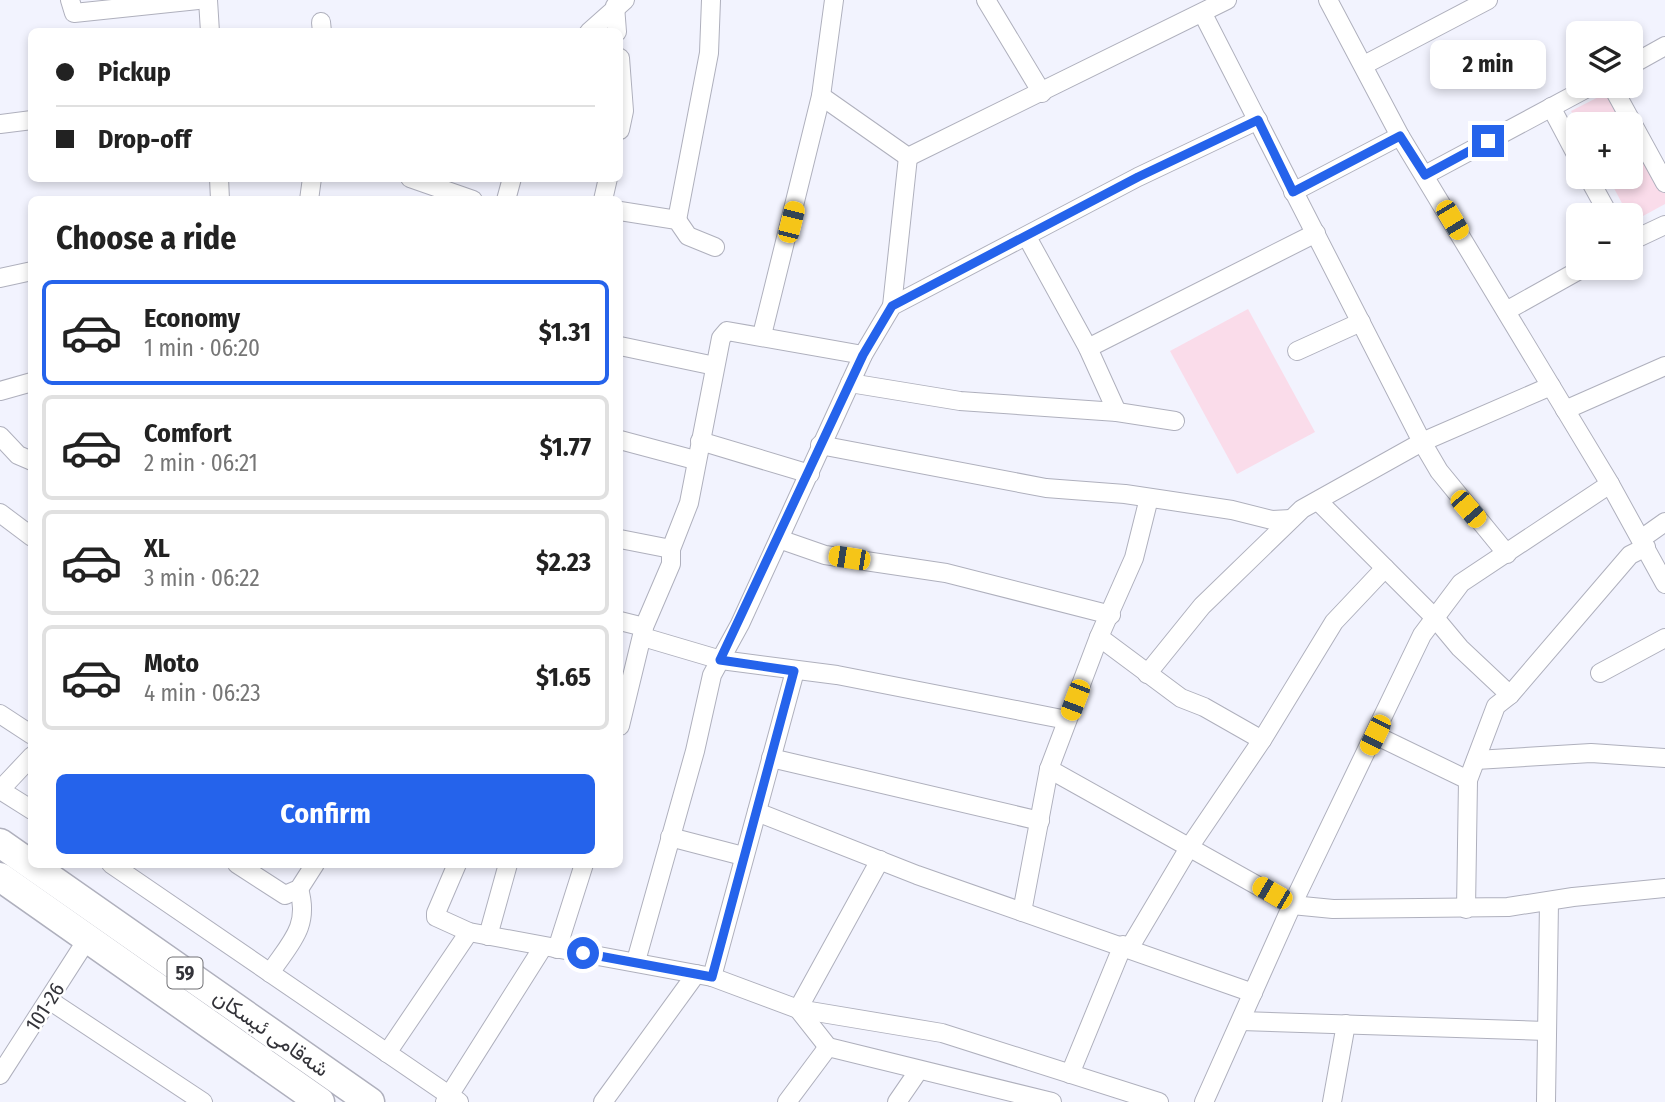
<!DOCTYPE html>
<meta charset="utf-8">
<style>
body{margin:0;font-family:"Fira Sans Condensed",Vazirmatn,sans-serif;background:#f2f2f2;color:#222;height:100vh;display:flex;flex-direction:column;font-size:26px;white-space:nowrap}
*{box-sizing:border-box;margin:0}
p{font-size:23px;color:#767676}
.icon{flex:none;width:38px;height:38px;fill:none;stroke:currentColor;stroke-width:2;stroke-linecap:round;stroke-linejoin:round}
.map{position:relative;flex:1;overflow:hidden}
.sheet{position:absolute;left:28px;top:196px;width:595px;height:672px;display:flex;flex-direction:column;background:#fff;border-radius:10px;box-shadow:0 4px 10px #0003}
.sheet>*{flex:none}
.top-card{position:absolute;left:28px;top:28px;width:595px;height:154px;border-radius:10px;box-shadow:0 4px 10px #0003;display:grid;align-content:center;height:154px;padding:0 28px;background:#fff}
.buttons{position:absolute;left:1566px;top:21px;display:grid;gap:14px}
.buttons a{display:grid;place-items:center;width:77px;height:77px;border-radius:10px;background:#fff;box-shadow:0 4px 10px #0003;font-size:35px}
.end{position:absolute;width:32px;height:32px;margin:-16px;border:9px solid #2563eb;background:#fff;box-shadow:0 0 0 4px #fff}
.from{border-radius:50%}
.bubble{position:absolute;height:49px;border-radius:10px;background:#fff;box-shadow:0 4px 10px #0003;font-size:23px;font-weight:700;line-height:49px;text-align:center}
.car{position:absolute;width:21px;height:42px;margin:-21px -10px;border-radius:9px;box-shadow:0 0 5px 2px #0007;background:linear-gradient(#f5c518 24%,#345 0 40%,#f5c518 0 76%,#345 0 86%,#f5c518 0)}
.top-card b{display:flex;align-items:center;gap:24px;height:66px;font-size:26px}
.top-card b+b{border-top:2px solid #e0e0e0}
.top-card i{width:18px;height:18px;background:#222}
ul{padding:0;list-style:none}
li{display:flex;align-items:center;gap:21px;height:105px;margin:0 14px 10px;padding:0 14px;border:4px solid #e0e0e0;border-radius:10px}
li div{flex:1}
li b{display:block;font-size:26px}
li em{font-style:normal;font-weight:700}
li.active{border-color:#2563eb}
li>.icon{width:63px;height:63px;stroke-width:1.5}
h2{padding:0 28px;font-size:32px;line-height:84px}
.button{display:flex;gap:14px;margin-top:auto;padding:14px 28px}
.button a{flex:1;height:80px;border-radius:10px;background:#2563eb;color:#fff;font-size:28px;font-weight:700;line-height:80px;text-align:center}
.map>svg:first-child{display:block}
.green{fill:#fadcea}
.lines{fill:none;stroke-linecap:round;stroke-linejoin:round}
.street-casing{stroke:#afb0bd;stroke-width:20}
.primary-casing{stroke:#afb0bd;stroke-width:31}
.street{stroke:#fff;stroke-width:18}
.primary{stroke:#fff;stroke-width:28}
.route{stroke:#2563eb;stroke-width:9}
.labels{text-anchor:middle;stroke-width:5;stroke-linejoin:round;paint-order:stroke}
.shield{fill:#fff;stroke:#707074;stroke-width:2}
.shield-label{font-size:19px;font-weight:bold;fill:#333339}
.street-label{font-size:21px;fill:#333339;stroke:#fff}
</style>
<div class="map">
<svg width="1665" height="1102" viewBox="0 0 1665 1102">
<rect width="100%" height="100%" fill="#f2f3fe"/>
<g class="green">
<path d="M1616 88 1665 179V204L1632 222 1608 177H1631V124H1579L1571 111Z"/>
<path d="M1248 309 1315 432 1237 474 1170 351Z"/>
</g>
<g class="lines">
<defs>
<g id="street">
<path d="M70 0 74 13 198 0"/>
<path d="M208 0 210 32"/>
<path d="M986 0 1042 93"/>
<path d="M1328 0 1400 136 1610 484 1665 584"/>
<path d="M615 6 617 32"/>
<path d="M1203 14 1422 442 1439 471 1507 554"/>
<path d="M321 22 322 32"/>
<path d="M589 32 625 0"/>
<path d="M620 58 624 111 620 130"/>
<path d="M1364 65 1488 0"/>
<path d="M1631 65 1665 46"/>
<path d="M1612 86 1665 183"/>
<path d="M821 96 908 157 1227 0"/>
<path d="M1551 107 1578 158"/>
<path d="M0 124 32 120"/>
<path d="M1425 175 1591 86"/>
<path d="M1588 177 1609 215"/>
<path d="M219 178 220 200"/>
<path d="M410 178 473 200"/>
<path d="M1293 192 1400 136"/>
<path d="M309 200 312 178"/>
<path d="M506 200 512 178"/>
<path d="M603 200 608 178"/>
<path d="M620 211 677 220 688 236 715 247"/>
<path d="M677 220 709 53 711 0"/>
<path d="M1027 237 1088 348 1117 412"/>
<path d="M1631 241 1665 225"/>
<path d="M0 278 32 271"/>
<path d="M892 306 908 157"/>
<path d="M1506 311 1583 268"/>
<path d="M762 335 821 96 834 0"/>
<path d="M620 346 715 366"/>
<path d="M1088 348 1316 233"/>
<path d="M1297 351 1361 322"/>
<path d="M850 383 960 401 1117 412 1175 421"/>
<path d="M0 391 32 382"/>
<path d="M1565 410 1665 366"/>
<path d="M0 436 18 455 32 461"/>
<path d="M620 440 695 460"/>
<path d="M700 441 810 474"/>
<path d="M820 445 1046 488 1125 494 1232 510 1272 520 1291 519"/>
<path d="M1318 501 1435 618 1460 648 1510 695"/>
<path d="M0 513 32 537"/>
<path d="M620 539 671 549"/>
<path d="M779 539 825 555 946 573 1111 615"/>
<path d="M1641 539 1665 522"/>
<path d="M620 621 644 627"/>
<path d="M643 637 721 660 837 675 1067 720"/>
<path d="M1099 637 1181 698 1204 707 1262 740"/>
<path d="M1600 673 1665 638"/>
<path d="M1147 674 1202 606 1302 509 1422 442 1551 386"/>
<path d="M0 714 32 735"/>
<path d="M620 726 644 627 671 564V549L689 503 721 338 727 331 863 355"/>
<path d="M1375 735 1468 780"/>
<path d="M32 756 0 790 32 810"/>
<path d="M771 758 1040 821"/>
<path d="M1476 760 1591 753 1665 758"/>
<path d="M1049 769 1292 905 1333 909 1508 907 1573 897 1665 888"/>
<path d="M757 812 917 875 1253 993"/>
<path d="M670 837 743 856"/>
<path d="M880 860 798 1009 828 1047 1052 1102"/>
<path d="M111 864 459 1102"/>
<path d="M237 864 285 895 299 889 315 864"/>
<path d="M457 864 436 913V917L469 932 712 977 798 1009 942 1033 1159 1102"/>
<path d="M1466 909 1468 780 1496 706 1510 695 1630 555 1646 547"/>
<path d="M1022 912 1049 769 1099 637 1134 558 1149 498"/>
<path d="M488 936 508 864"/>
<path d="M1130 947 1190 846 1262 740 1334 622 1385 568"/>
<path d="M557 949 584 864"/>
<path d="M636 961 695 751 712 675 740 624 863 355 892 306 1138 177 1258 120"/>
<path d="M270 973C290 943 310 927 299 889"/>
<path d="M712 977 795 671"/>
<path d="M49 1000 203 1102"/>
<path d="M1241 1021 1546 1031"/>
<path d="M387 1053 469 932"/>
<path d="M1070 1074 1123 945"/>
<path d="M0 1075 88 938"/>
<path d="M445 1102 543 947"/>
<path d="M603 1102 696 974"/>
<path d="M787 1102 828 1047"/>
<path d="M897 1102 919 1070"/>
<path d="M1204 1102 1292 905 1422 635 1461 583 1610 484"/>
<path d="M1332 1102 1346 1024"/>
<path d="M1546 1102 1549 902"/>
</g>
<g id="primary">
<path d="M0 843 370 1102"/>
<path d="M0 877 320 1102"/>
</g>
</defs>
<use href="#street" class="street-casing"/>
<use href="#primary" class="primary-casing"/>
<use href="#street" class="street"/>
<use href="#primary" class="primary"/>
</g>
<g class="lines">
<path class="route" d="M583 953 712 977 794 671 720 660 863 355 892 306 1138 177 1258 120 1293 192 1400 136 1425 175 1488 141"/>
</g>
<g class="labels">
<rect class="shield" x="167.5" y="957.5" width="35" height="31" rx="5"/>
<g class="shield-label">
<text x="185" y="980">59</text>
</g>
<g class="street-label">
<text transform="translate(45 1007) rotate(-57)" y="7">101-26</text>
<text transform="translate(271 1033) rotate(35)" y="7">شەقامی ئیسکان</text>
</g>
</g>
</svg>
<div class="buttons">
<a><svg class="icon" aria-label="layers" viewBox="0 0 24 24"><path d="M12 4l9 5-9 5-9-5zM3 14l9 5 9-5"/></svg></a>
<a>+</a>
<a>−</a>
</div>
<i class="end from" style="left:583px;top:953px"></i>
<i class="end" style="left:1488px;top:141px"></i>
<div class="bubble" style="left:1430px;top:40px;width:116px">2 min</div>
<i class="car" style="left:1452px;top:220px;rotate:149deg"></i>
<i class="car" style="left:791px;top:222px;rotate:14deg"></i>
<i class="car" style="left:1468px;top:509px;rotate:139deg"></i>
<i class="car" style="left:849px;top:558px;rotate:279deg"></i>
<i class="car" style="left:1075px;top:700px;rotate:201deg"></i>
<i class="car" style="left:1375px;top:735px;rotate:206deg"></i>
<i class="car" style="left:1272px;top:893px;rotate:300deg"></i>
<div class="top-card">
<b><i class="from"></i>Pickup</b>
<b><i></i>Drop-off</b>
</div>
<section class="sheet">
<h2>Choose a ride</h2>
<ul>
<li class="active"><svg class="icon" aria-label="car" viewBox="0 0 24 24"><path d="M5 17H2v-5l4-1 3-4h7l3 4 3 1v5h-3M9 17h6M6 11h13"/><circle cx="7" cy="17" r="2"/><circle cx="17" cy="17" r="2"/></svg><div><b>Economy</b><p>1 min · 06:20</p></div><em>$1.31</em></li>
<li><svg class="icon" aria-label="car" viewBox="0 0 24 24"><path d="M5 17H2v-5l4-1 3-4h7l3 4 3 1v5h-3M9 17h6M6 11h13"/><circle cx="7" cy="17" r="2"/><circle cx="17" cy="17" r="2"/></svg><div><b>Comfort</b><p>2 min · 06:21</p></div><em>$1.77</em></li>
<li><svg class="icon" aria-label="car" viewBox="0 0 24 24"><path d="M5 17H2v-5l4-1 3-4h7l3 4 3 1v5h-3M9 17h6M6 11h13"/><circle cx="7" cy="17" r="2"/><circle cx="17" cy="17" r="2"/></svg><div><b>XL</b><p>3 min · 06:22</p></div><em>$2.23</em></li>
<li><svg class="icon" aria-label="car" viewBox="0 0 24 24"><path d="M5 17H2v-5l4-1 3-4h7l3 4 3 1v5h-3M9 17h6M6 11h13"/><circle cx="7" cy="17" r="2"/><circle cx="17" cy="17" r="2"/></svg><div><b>Moto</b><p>4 min · 06:23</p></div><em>$1.65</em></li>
</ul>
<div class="button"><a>Confirm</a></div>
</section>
</div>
